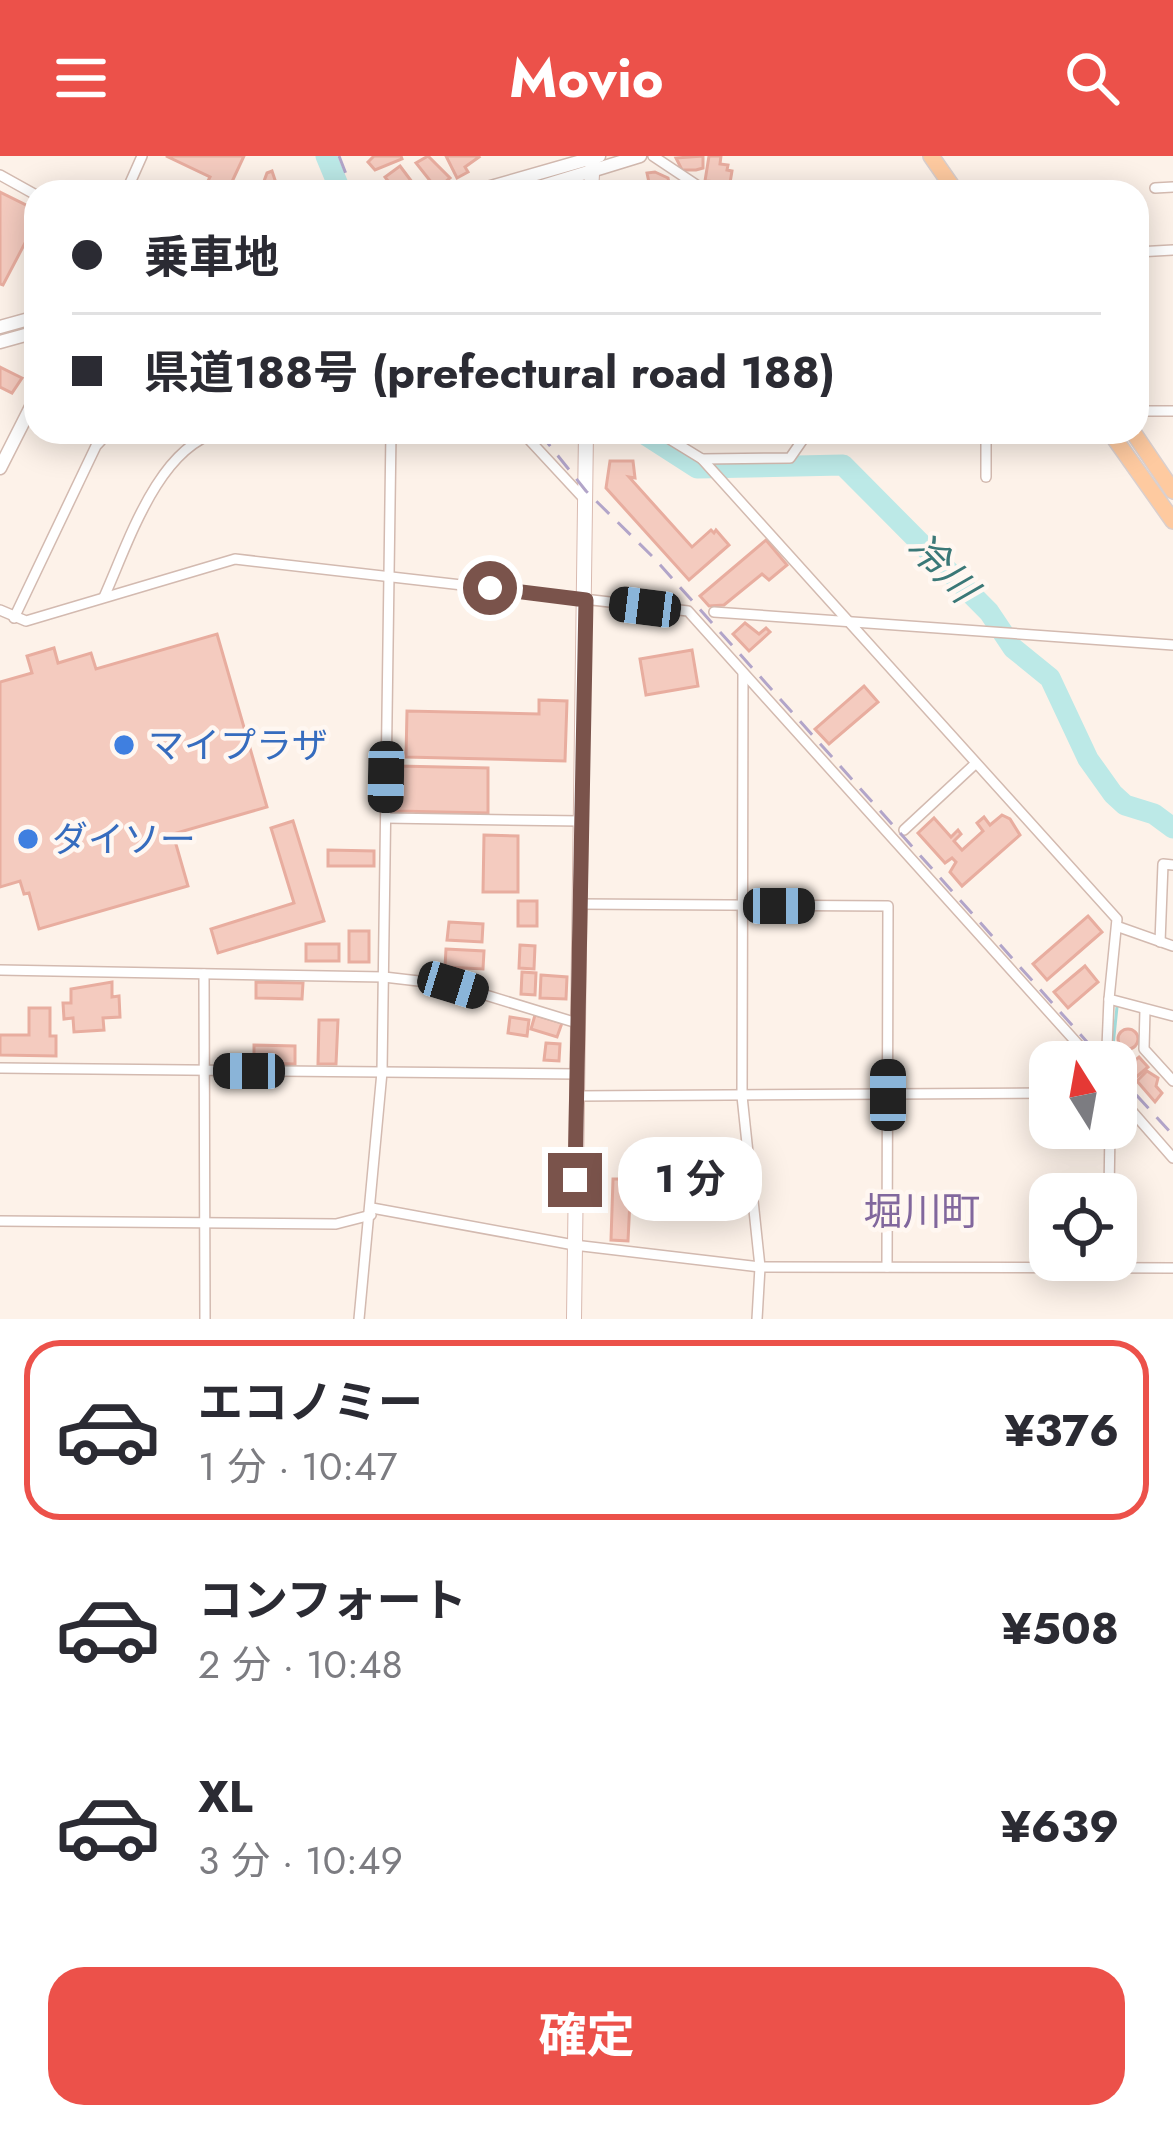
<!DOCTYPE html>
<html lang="ja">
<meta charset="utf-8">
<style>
body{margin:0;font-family:Jost,"Noto Sans JP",sans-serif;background:#f7f7f7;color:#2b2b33;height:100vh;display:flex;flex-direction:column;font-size:45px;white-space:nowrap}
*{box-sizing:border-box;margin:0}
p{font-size:39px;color:#7c7c81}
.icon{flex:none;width:66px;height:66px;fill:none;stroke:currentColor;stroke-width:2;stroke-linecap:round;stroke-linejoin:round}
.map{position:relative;height:1163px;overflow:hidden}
.sheet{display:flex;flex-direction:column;background:#fff;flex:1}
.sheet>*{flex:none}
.guide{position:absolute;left:24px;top:24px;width:1125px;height:264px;border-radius:36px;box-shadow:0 6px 30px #0003;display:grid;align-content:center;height:264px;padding:0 48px;background:#fff}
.needle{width:78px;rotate:349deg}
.tools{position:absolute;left:1029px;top:885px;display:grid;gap:24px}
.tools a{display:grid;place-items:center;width:108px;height:108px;border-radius:24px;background:#fff;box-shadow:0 6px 30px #0003;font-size:60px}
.end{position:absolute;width:54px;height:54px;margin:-27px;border:15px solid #7a534b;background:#fff;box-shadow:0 0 0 6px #fff}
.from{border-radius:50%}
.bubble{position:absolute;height:84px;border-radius:36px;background:#fff;box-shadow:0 6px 30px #0003;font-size:39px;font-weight:700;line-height:84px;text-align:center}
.car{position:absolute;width:36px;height:72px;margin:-36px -18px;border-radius:15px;box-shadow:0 0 9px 3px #0007;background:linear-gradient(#222 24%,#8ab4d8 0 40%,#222 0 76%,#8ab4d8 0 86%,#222 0)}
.guide b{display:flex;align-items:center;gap:42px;height:114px;font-size:45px}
.guide b+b{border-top:3px solid #e1e1e2}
.guide i{width:30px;height:30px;background:#2b2b33}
ul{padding:21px 0 0;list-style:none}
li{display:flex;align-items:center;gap:36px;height:180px;margin:0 24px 18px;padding:0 24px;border:6px solid transparent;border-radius:36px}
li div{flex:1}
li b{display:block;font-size:45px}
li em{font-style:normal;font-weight:700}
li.selected{border-color:#ec514a}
li>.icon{width:108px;height:108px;stroke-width:1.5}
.button{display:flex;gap:24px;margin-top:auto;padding:24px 48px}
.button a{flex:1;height:138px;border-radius:36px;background:#ec514a;color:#fff;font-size:48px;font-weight:700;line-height:138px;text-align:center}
header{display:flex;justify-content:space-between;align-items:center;height:156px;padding:0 48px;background:#ec514a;color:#fff;font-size:54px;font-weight:700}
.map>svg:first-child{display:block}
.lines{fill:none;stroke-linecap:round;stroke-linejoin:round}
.stream{stroke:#a2dbda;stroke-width:3}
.river{stroke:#bce9e7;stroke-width:21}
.building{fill:#f4cbbf;stroke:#e8ad9f;stroke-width:3}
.minor-casing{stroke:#d3bab0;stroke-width:12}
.tertiary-casing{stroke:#d3bab0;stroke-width:15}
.secondary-casing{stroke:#d9bab0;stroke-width:16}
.primary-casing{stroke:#dacfcd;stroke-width:18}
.minor{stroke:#fff;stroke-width:9}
.tertiary{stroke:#fff;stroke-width:12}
.secondary{stroke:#fff;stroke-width:14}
.primary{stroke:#fecaa0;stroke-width:15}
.rail{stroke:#b2a5c9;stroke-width:3;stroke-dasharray:18 12;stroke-linecap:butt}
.route{stroke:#7a534b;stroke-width:15}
.shop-dot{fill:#3f7fe0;stroke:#fff7f1;stroke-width:4.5}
.labels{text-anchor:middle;stroke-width:9;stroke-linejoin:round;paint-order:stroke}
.shop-label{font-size:36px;fill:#366cbe;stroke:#fff7f1;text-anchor:start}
.water-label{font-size:39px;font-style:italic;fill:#3a7877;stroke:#fff7f1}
.neighbourhood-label{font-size:39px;fill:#81679d;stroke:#fff7f1}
</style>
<header><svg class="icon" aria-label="menu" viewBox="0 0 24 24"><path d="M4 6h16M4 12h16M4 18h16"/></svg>Movio<svg class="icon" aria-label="search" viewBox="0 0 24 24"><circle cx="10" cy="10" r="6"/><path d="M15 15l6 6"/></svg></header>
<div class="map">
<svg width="1173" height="1163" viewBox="0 0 1173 1163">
<rect width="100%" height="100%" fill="#fdf2e9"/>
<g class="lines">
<path class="stream" d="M1117 916 1120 911 1113 890 1117 851"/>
<g class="river">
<path d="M326 0 341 36"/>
<path d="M641 276 697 312 843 309 989 456 1013 492 1050 522 1088 603 1113 638 1125 649 1154 658 1173 672"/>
</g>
</g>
<g class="building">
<path d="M166 0H244L230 30 222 27 217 36 205 31 210 21Z"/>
<path d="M374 0H401L402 3 375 14 368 6Z"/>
<path d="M428 0 450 22 443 28 435 31 416 7Z"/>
<path d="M446 0H478L479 1 465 11 468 16 457 22Z"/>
<path d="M703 0V12L696 14H682L676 2Z"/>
<path d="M709 0H721L720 8 728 9 727 14 732 15 730 27 705 25Z"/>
<path d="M400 10 418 34 415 36H396L385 21Z"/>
<path d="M272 15 279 36H260L267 17Z"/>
<path d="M655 16 668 22 671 36H651L647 17Z"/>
<path d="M0 36 36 54V66L3 129 0 128Z"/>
<path d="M0 211 22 222 12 237 0 231Z"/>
<path d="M610 305H633L635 322 629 321 692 391 711 374 714 377 716 374 729 389 689 424 606 332Z"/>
<path d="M766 384 787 409 769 424 762 418 724 449 709 450 700 440Z"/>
<path d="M745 467 759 478 766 472 770 476 749 495 733 478Z"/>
<path d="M217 478 267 651 173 678 188 730 39 773 29 737 24 738 20 725 0 731V526L32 517 27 500 54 492 58 507 91 497 96 513Z"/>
<path d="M692 494 698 530 646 539 640 503Z"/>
<path d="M864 530 878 546 829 588 815 573Z"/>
<path d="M539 544 567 545 565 605 406 601 407 555 539 558Z"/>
<path d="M397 610 488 612V657L396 655Z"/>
<path d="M1002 659 1010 663 1020 679 962 730 950 716 956 706 952 702 945 707 918 677 934 662 951 681 958 674 961 678 954 685 962 694 983 675 977 667 984 661 990 669Z"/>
<path d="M293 665 324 765 218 797 211 773 294 747 271 672Z"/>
<path d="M484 679 518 680V736H483Z"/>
<path d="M328 694 374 695V710H328Z"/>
<rect x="518" y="745" width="19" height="25"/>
<path d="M1088 760 1102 776 1047 824 1033 808Z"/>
<path d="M449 766 483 768 482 786 447 784Z"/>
<rect x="349" y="775" width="20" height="31"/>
<rect x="306" y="788" width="33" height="17"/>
<path d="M520 789 535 790 534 813 519 812Z"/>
<path d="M446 793 484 795 483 813 445 811Z"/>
<path d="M1085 810 1098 826 1068 852 1054 836Z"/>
<path d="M522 816 536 817 535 839 521 838Z"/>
<path d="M541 819 567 821 566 843 540 842Z"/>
<path d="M112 826V841L119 840 120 861 103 862 104 874 74 876 73 862 64 863 63 847H71V833Z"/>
<path d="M256 826 303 827 302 843 256 842Z"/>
<path d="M29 852H50V880H56V900L0 899V879H29Z"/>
<path d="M535 859 562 867 557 881 531 873Z"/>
<path d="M510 861 529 864 527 880 508 877Z"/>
<path d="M319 864H338L336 908H318Z"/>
<circle cx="1128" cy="883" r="10"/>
<path d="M546 887 560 888 559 905 544 904Z"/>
<path d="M254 889 295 890V908L254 907Z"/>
<path d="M1139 901 1148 911 1134 923 1126 912Z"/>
<path d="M1147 915 1158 922 1156 930 1162 937 1155 946 1137 925Z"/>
<path d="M613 1023H631L628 1085 611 1084Z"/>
</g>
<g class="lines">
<defs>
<g id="minor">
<path d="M653 0 707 36"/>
<path d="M0 19 36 39"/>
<path d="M1155 32 1173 31"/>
<path d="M126 36 142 0"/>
<path d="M1137 96 1173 94"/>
<path d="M1137 255H1173"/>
<path d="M522 276 586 345"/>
<path d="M658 276 702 303 1117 763 1109 843 1173 860"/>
<path d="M986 276V321"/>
<path d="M702 303 790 302 808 276"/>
<path d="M104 441C128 388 157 293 218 276"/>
<path d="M0 454 26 465 235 403 688 455 1094 906"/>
<path d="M714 456 1173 489"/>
<path d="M14 462 96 290 109 276"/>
<path d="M743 518 742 940 760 1111 757 1163"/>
<path d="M386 662 581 665"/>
<path d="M904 674 975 608"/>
<path d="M578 748 888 750 887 1111"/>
<path d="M1119 771 1173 790"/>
<path d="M1160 786 1163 708 1173 709"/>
<path d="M0 814 384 821 453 829 577 867"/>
<path d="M204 818 205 1163"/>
<path d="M1145 854 1144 893 1173 925"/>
<path d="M1107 891 1109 843"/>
<path d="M0 912 577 918"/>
<path d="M1116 937 1173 1002"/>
<path d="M577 940 1050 937"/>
<path d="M1109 1038 1110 972"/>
<path d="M372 1052 574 1089 760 1111 1173 1112"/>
<path d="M0 1065 336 1068 371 1059"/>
<path d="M359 1163 382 916 391 276"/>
</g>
<g id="tertiary">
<path d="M473 36 599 0"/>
<path d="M523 36 640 0"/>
<path d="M0 171 36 161"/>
<path d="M0 186 36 176"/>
<path d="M0 312 36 241"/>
</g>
<g id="secondary">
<path d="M591 36 593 0"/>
<path d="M574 1163 586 276"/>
</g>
<g id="primary">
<path d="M931 0 956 36"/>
<path d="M1110 276 1173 365"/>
<path d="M1133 276 1173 335"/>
</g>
</defs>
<use href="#minor" class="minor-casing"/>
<use href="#tertiary" class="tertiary-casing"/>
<use href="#secondary" class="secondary-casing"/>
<use href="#primary" class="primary-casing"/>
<use href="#minor" class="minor"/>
<use href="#tertiary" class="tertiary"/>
<use href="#secondary" class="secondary"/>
<use href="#primary" class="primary"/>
<g class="rail">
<path d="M339 0 353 36"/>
<path d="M539 276 586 335 653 401 1105 906"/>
<path d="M1116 917 1173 979"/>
</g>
</g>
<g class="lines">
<path class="route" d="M490 432 586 444 575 1024"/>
</g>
<g class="shop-dot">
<circle cx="124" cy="589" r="12"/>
<circle cx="28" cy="683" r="12"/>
</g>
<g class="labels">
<g class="shop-label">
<text x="148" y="602">マイプラザ</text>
<text x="52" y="696">ダイソー</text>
</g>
<g class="water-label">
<text transform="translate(943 411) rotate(46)" y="14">冷川</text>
</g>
<g class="neighbourhood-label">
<text x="922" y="1069">堀川町</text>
</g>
</g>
</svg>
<div class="tools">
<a><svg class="needle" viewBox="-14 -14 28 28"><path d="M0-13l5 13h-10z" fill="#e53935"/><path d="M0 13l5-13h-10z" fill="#7c7c81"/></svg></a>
<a><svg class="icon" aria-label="locate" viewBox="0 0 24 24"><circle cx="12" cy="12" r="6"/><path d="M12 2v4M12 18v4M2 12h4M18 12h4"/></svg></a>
</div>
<i class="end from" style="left:490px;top:432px"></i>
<i class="end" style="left:575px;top:1024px"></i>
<div class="bubble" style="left:618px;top:981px;width:144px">1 分</div>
<i class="car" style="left:645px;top:451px;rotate:277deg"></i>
<i class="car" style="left:386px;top:621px;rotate:181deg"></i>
<i class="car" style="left:779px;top:750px;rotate:90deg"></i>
<i class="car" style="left:453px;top:829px;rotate:107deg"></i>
<i class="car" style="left:249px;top:915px;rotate:270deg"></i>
<i class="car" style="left:888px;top:939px;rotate:0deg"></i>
<div class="guide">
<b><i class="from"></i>乗車地</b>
<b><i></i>県道188号 (prefectural road 188)</b>
</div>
</div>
<section class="sheet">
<ul>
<li class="selected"><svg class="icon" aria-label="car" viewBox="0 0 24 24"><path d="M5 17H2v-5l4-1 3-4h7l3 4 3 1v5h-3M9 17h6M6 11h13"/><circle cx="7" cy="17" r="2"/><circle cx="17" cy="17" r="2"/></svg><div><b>エコノミー</b><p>1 分 · 10:47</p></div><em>¥376</em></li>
<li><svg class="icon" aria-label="car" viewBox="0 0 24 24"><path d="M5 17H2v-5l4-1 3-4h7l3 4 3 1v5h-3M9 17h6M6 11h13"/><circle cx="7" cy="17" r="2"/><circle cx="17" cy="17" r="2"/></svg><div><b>コンフォート</b><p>2 分 · 10:48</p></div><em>¥508</em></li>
<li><svg class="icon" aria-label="car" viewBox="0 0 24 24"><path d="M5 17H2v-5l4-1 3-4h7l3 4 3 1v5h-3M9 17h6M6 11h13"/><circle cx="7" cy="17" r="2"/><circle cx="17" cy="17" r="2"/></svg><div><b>XL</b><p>3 分 · 10:49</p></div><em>¥639</em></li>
</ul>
<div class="button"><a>確定</a></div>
</section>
